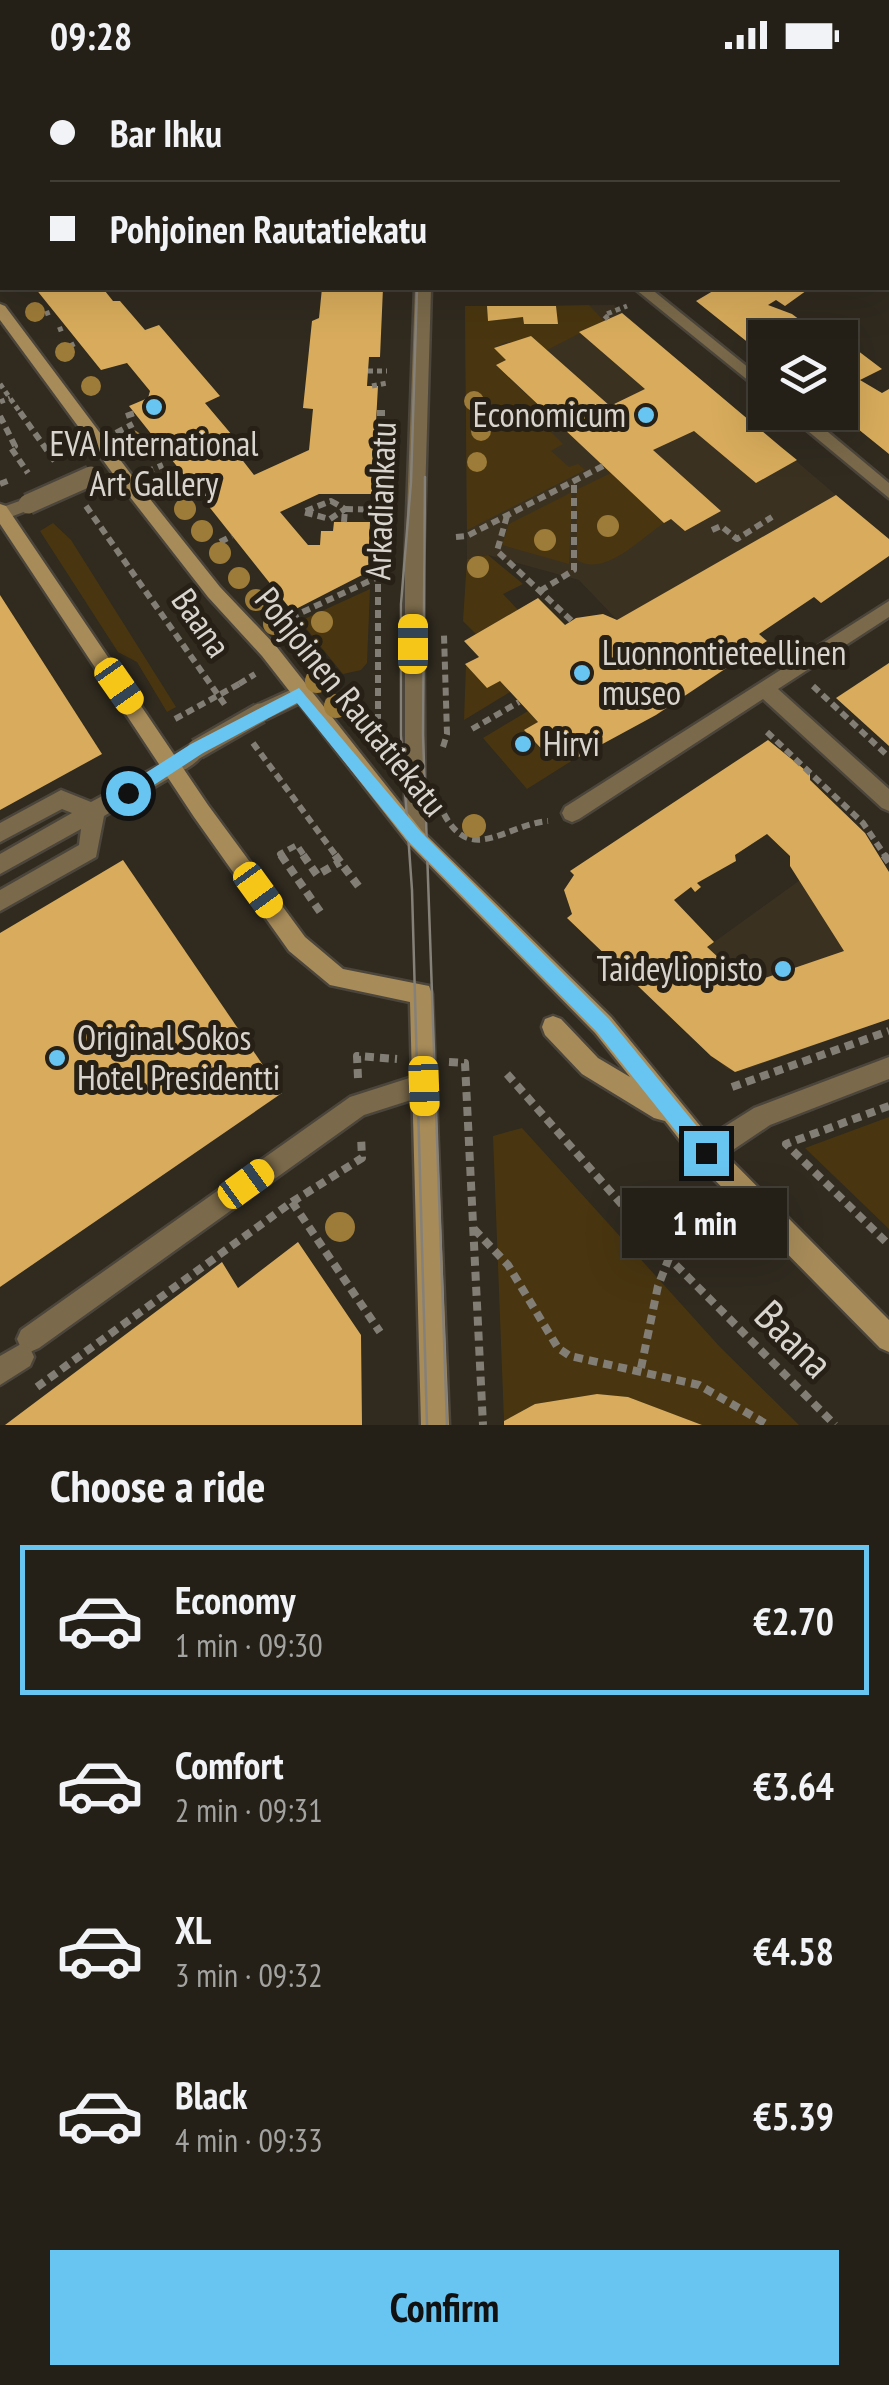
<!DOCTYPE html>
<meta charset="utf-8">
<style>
body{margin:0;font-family:"PT Sans Narrow",sans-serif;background:#302d24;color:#f1f3f6;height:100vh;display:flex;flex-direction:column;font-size:38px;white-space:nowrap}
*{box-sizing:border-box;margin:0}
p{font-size:32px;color:#a3a3a1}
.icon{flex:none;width:55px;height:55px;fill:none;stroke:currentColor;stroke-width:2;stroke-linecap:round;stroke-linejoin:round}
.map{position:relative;height:1355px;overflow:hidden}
.details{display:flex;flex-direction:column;background:#242017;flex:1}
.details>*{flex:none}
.hud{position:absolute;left:0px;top:0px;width:890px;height:220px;box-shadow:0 10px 40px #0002,0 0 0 2px #413e36;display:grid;align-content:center;height:220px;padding:0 50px;background:#242017}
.buttons{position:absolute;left:748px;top:250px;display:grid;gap:20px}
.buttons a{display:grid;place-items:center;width:110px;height:110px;border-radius:0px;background:#242017;box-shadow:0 10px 40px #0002,0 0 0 2px #413e36;font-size:50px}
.end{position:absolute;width:45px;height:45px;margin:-22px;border:12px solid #68c4f0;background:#111;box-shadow:0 0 0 5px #111}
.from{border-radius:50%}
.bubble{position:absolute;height:70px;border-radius:0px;background:#242017;box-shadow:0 10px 40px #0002,0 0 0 2px #413e36;font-size:32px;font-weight:700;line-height:70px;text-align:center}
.car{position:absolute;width:30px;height:60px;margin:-30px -15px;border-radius:12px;box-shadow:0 0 8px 2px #0007;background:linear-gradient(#f5c518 24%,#345 0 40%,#f5c518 0 76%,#345 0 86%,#f5c518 0)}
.hud b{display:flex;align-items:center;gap:35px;height:95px;font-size:38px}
.hud b+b{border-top:2px solid #413e36}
.hud i{width:25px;height:25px;background:#f1f3f6}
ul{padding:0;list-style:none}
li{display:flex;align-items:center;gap:30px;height:150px;margin:0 20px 15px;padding:0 30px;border:5px solid transparent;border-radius:0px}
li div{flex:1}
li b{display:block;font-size:38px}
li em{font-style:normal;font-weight:700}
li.current{border-color:#68c4f0}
li>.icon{width:90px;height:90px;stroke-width:1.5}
h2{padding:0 50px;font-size:45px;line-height:120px}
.action{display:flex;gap:20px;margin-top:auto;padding:20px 50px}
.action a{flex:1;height:115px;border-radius:0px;background:#68c4f0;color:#111;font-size:40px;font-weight:700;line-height:115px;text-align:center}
.status{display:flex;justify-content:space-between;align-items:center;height:70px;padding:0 50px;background:#242017;direction:ltr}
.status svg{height:28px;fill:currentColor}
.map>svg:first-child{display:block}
.built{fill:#3b3121}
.green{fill:#493610}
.building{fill:#d8ac5c;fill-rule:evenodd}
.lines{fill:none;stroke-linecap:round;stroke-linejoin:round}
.service-casing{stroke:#4b453b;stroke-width:5}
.pedestrian-casing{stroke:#4b453b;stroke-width:5}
.minor-casing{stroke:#4b453b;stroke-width:5}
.tertiary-casing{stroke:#4b453b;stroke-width:5}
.secondary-casing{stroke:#4b453b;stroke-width:5}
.path-far2{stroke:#837e75;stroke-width:5;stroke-dasharray:5 4;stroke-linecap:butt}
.path-far1{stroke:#837e75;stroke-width:6;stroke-dasharray:8 5;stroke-linecap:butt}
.path{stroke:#837e75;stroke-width:8;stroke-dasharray:9 6;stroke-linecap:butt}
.service{fill:#7a694a;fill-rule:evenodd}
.pedestrian{fill:#7a694a;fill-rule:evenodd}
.minor{fill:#7a694a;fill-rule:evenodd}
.tertiary{fill:#7a694a;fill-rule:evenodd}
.secondary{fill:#a78b59;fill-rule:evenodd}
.tram{stroke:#868178;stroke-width:2.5}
.minor-bridge-casing{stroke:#4b453b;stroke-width:24;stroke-linecap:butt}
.path-bridge{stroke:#837e75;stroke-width:6;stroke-dasharray:8 5;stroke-linecap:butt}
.minor-bridge{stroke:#7a694a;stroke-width:19}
.tree{fill:#9d7b38}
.route{fill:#68c4f0}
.poi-dot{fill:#68c4f0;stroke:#262016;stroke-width:4}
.labels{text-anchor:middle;stroke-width:10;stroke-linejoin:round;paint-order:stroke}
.poi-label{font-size:35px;fill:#d9d5ce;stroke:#262016;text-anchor:start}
.street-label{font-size:35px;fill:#d9d5ce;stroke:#262016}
.near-street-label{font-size:42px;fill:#d9d5ce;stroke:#262016}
</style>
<div class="status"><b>09:28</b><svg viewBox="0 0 49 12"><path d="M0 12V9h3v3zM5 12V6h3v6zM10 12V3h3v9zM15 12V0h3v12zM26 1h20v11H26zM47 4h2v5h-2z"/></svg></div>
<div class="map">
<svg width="889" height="1355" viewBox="0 0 889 1355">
<rect width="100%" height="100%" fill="#302a1f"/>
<g class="built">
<path d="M614 235 836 425 617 550 579 510 488 485 467 489 465 236Z"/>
<path d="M865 763 889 802V949L739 1002 727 999 645 922Z"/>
</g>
<g class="green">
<path d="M589 235 604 251 547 280 506 272 495 277 506 290 496 296 557 353 548 359 563 374 551 381 569 397 578 394 585 400 467 460 465 236H487L488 251 523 247 558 253 556 236Z"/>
<path d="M611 403 664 453C641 468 604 508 577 490L576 420Z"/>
<path d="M572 422 569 494 502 475 509 454Z"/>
<path d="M53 453 71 470 176 637 167 642 137 592 118 582 40 461Z"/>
<path d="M488 485 523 514 503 524 518 540 476 564 463 551 467 489Z"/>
<path d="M370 519 367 593 361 600 343 604 300 551Z"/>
<path d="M466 595 500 611 510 622 464 650Z"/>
<path d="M528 641 538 652 525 661 547 686 561 678 573 690 527 719 483 668Z"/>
<path d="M889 1047V1159L805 1078Z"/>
<path d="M522 1058 720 1277 799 1355H702L628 1327 597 1324 535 1334 504 1351 493 1066Z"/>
</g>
<g class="building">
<path d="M35 218H125L105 221 113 231H120L145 260 159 255 220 326 205 333 248 384 240 387 254 405 309 380 313 339 303 338 312 251 319 248 322 218H383L380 287H369L367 316H378L372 424H319L280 442 308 475H320L321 461H333L334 452H370L368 502 292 541 129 336 148 328 150 321 127 293 101 300Z"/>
<path d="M718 218H810L785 236 776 230 768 235 792 244 824 268H765V286L696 231Z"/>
<path d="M487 236H556L558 254H524L523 247 488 251Z"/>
<path d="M622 243 781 377 797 390 756 413 694 361 653 380 721 441 685 461 671 449 664 453 496 295 506 290 494 278 531 266 610 336 645 319 579 262Z"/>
<path d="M849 274 882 299 860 310 882 323 889 319V384L837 342 840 278Z"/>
<path d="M836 425 889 469V486L821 533 814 527 759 564 767 571 656 645 573 690 561 678 548 686 524 660 538 652 528 641 500 611 487 618 465 594 479 587 464 571 538 528 565 555 576 548 603 544 617 550Z"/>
<path d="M0 525 102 684 0 740Z"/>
<path d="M889 593V676L836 628Z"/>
<path d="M768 670 810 704V710L865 763 889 802V949L735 1002 711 986 567 848 572 844 564 820 574 805 570 801ZM767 764 790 786V796L844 881 747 914 707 877 714 872 674 830 691 817 695 822 701 817 697 813 736 791 735 785Z"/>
<path d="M123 790 282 1023 0 1217V863Z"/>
<path d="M298 1172 361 1265 362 1355H5L222 1192 238 1218Z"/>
<path d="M597 1324 628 1327 702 1355H504V1351L535 1334Z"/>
</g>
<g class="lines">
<defs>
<g id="service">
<rect x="415" y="0" width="12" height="2"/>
<path d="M173 688 180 690 183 696 180 702 104 746 96 787 0 841V820L79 775 81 759 0 804V784L72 743 62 739 0 772V753L61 720 91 732Z"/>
<path d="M425 1003 433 1007 437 1015 433 1023 364 1045 39 1278 30 1282 21 1278 17 1269 21 1260 350 1027Z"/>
</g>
<path id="pedestrian" d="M21 1274 30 1278 34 1287 30 1296 0 1315V1286Z"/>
<g id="minor">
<path d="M757 0H772L773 2H758Z"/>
<rect x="888" y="68" width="1" height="8"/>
<path d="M2 193V203L0 204V194Z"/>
<path d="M634 218H650L765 311V324Z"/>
<path d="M785 342H804L889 413V428Z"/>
<path d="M28 428 37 434 34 438 0 451V438Z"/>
<path d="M889 531V547L778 619 889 719V741L882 738 763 629 579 749 572 752 565 749 562 743 565 737Z"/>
<path d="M299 616 306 618 309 624 306 630 267 649H253L250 643 253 637Z"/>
<path d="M197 671 204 673 207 679C200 691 180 707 166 702L163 696 166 690Z"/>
<path d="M889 987V1009L770 1055 715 1092 706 1095 697 1092 694 1083 697 1074 754 1038Z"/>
</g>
<path id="tertiary" d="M415 218H431L423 498 425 767 422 773 415 776 408 773 405 767V498Z"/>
<g id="secondary">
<path d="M0 234 5 236 142 419 220 517 276 576 422 761 611 947 715 1074 889 1250V1282L880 1278 697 1092 665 1051 654 1048 582 1004 545 965 542 957 545 949 553 946 561 949 598 988 630 1007 595 963 408 773 262 586 208 527 130 427 0 250Z"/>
<path d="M0 434 6 436 208 735 305 867 343 899 429 916 432 924 449 1355H421L410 932 330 915 289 881 194 747 0 454Z"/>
</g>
</defs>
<use href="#service" class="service-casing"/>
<use href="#pedestrian" class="pedestrian-casing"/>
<use href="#minor" class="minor-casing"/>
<use href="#tertiary" class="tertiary-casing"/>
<use href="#secondary" class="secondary-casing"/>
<g class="path-far2">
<path d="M45 244 53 241"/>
<path d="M608 249 604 245 627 236"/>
<path d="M58 260 66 257"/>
<path d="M70 276 78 272"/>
<path d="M368 301H387"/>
<path d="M0 314 22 345"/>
<path d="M372 316 387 313"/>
<path d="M0 332 10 328"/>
<path d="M377 343H385"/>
<path d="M129 345 135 343"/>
</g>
<g class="path-far1">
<path d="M20 342 56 393"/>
<path d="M377 343H385"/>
<path d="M0 346 15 376 11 378 28 403"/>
<path d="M126 346 135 343"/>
<path d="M376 352H385"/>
<path d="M116 363 133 354"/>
<path d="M375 370H384"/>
<path d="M149 376 158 372"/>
<path d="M373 401 383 402"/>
<path d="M146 402 163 395"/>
<path d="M173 408 183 403"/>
<path d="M0 414 10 410"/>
<path d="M186 426 197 421"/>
<path d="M331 431 345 439 330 449 303 442Z"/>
<path d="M86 436 225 635"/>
<path d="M507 446 497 481 572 551"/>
<path d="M344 452 345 439 381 440"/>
<path d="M712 460 721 456 737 469 772 447"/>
<path d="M456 467 467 466 603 396"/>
<path d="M220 472 232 466"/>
<path d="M540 521 574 500V411"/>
<path d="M279 553 380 506"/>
<path d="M239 614 255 604"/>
<path d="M813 616 889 687"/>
<path d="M472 659 519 632"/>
<path d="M767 662 863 753 886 787"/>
<path d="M378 665V499L390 492"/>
<path d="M253 673 337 787"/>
<path d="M443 677 447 664 444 565"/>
<path d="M444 744C471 795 505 755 548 751"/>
<path d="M282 787 280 784 297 775 305 787"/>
</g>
<g class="path">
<path d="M281 785 323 846"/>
<path d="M303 785 317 805 340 792"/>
<path d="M335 785 362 821"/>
<path d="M884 785 889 792"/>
<path d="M608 900 617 894"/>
<path d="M449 992 465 993 483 1355"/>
<path d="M507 1004 669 1188 835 1355"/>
<path d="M358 1008 357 986 397 989"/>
<path d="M732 1017 889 961"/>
<path d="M889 1036 786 1074 889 1175"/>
<path d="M292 1132 380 1262"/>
<path d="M474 1159 508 1195 558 1278 570 1286 699 1315 768 1355"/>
<path d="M641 1298 658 1216 669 1188"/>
<path d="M37 1317 292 1132 362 1088 361 1066"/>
</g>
<use href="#service" class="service"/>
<use href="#pedestrian" class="pedestrian"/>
<use href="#minor" class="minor"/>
<use href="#tertiary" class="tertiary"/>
<use href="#secondary" class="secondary"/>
<g class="tram">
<path d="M417 218 411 412 401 534V665L412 820 427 1355"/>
<path d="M425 407 423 665 447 1355"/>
</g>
<defs>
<g id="minor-bridge">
<path d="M28 434 91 406"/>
<path d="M197 679 260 643"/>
</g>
</defs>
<use href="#minor-bridge" class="minor-bridge-casing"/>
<path class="path-bridge" d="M175 649 239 614"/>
<use href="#minor-bridge" class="minor-bridge"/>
</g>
<g class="tree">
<circle cx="35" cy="242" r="10"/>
<circle cx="65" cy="282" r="10"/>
<circle cx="91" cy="316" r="10"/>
<circle cx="474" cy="331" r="10"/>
<circle cx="481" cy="361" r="10"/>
<circle cx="132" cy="370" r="10"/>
<circle cx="477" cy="392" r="10"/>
<circle cx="168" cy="417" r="11"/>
<circle cx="185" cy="439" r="11"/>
<circle cx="608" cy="456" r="11"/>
<circle cx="202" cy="461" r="11"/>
<circle cx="545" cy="470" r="11"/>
<circle cx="220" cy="483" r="11"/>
<circle cx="478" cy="497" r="11"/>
<circle cx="239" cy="508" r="11"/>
<circle cx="256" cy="530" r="11"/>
<circle cx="322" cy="552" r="11"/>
<circle cx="274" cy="554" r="11"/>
<circle cx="317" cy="611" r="12"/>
<circle cx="336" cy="636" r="12"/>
<circle cx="474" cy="756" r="12"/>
<circle cx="340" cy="1157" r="15"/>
</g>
<path class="route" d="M299 618 421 762 609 949 713 1076V1090H699L596 961 409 772 297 633 203 683 134 728H122V718L191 674Z"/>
<g class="poi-dot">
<circle cx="154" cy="337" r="10"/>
<circle cx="646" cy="345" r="10"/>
<circle cx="582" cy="603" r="10"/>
<circle cx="523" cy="674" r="10"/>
<circle cx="783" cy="899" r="10"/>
<circle cx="57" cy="988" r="10"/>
</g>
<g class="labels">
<g class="poi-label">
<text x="626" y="357" text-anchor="end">Economicum</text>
<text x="154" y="386" text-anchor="middle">EVA International<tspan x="154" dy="40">Art Gallery</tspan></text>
<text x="602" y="595">Luonnontieteellinen<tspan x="602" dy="40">museo</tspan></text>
<text x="543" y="686">Hirvi</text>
<text x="763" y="911" text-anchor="end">Taideyliopisto</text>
<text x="77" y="980">Original Sokos<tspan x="77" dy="40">Hotel Presidentti</tspan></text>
</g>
<g class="street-label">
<text transform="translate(381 431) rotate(-88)" y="12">Arkadiankatu</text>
<text transform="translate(201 553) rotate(55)" y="12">Baana</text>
<text transform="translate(351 632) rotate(51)" y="12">Pohjoinen Rautatiekatu</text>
</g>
<g class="near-street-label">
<text transform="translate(794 1269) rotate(45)" y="15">Baana</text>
</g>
</g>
</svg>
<div class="buttons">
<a><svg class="icon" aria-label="layers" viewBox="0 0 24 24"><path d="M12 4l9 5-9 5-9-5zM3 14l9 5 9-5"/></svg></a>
</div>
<i class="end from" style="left:128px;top:723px"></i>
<i class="end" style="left:706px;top:1083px"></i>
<div class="bubble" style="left:622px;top:1118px;width:165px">1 min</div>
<i class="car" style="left:413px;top:574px;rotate:0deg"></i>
<i class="car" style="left:119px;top:616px;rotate:145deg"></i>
<i class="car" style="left:258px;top:820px;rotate:144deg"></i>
<i class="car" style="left:424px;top:1016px;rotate:178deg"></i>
<i class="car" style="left:246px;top:1114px;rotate:54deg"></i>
<div class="hud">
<b><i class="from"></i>Bar Ihku</b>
<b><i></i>Pohjoinen Rautatiekatu</b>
</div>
</div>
<section class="details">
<h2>Choose a ride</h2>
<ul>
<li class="current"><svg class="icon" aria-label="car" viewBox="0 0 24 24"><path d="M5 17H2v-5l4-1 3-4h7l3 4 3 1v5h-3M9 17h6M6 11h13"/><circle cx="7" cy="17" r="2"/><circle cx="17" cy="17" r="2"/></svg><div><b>Economy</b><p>1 min · 09:30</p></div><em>€2.70</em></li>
<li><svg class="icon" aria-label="car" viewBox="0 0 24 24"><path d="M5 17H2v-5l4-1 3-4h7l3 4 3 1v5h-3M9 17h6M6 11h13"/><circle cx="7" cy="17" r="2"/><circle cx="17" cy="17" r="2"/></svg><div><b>Comfort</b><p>2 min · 09:31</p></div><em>€3.64</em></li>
<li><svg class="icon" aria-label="car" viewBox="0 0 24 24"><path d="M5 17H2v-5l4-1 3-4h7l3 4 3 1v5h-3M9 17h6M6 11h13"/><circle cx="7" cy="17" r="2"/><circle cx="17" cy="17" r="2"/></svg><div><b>XL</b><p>3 min · 09:32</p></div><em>€4.58</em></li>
<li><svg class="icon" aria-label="car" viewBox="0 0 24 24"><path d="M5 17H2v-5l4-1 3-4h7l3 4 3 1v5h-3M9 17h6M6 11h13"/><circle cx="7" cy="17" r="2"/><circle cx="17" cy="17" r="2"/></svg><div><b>Black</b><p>4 min · 09:33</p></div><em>€5.39</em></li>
</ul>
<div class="action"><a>Confirm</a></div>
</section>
